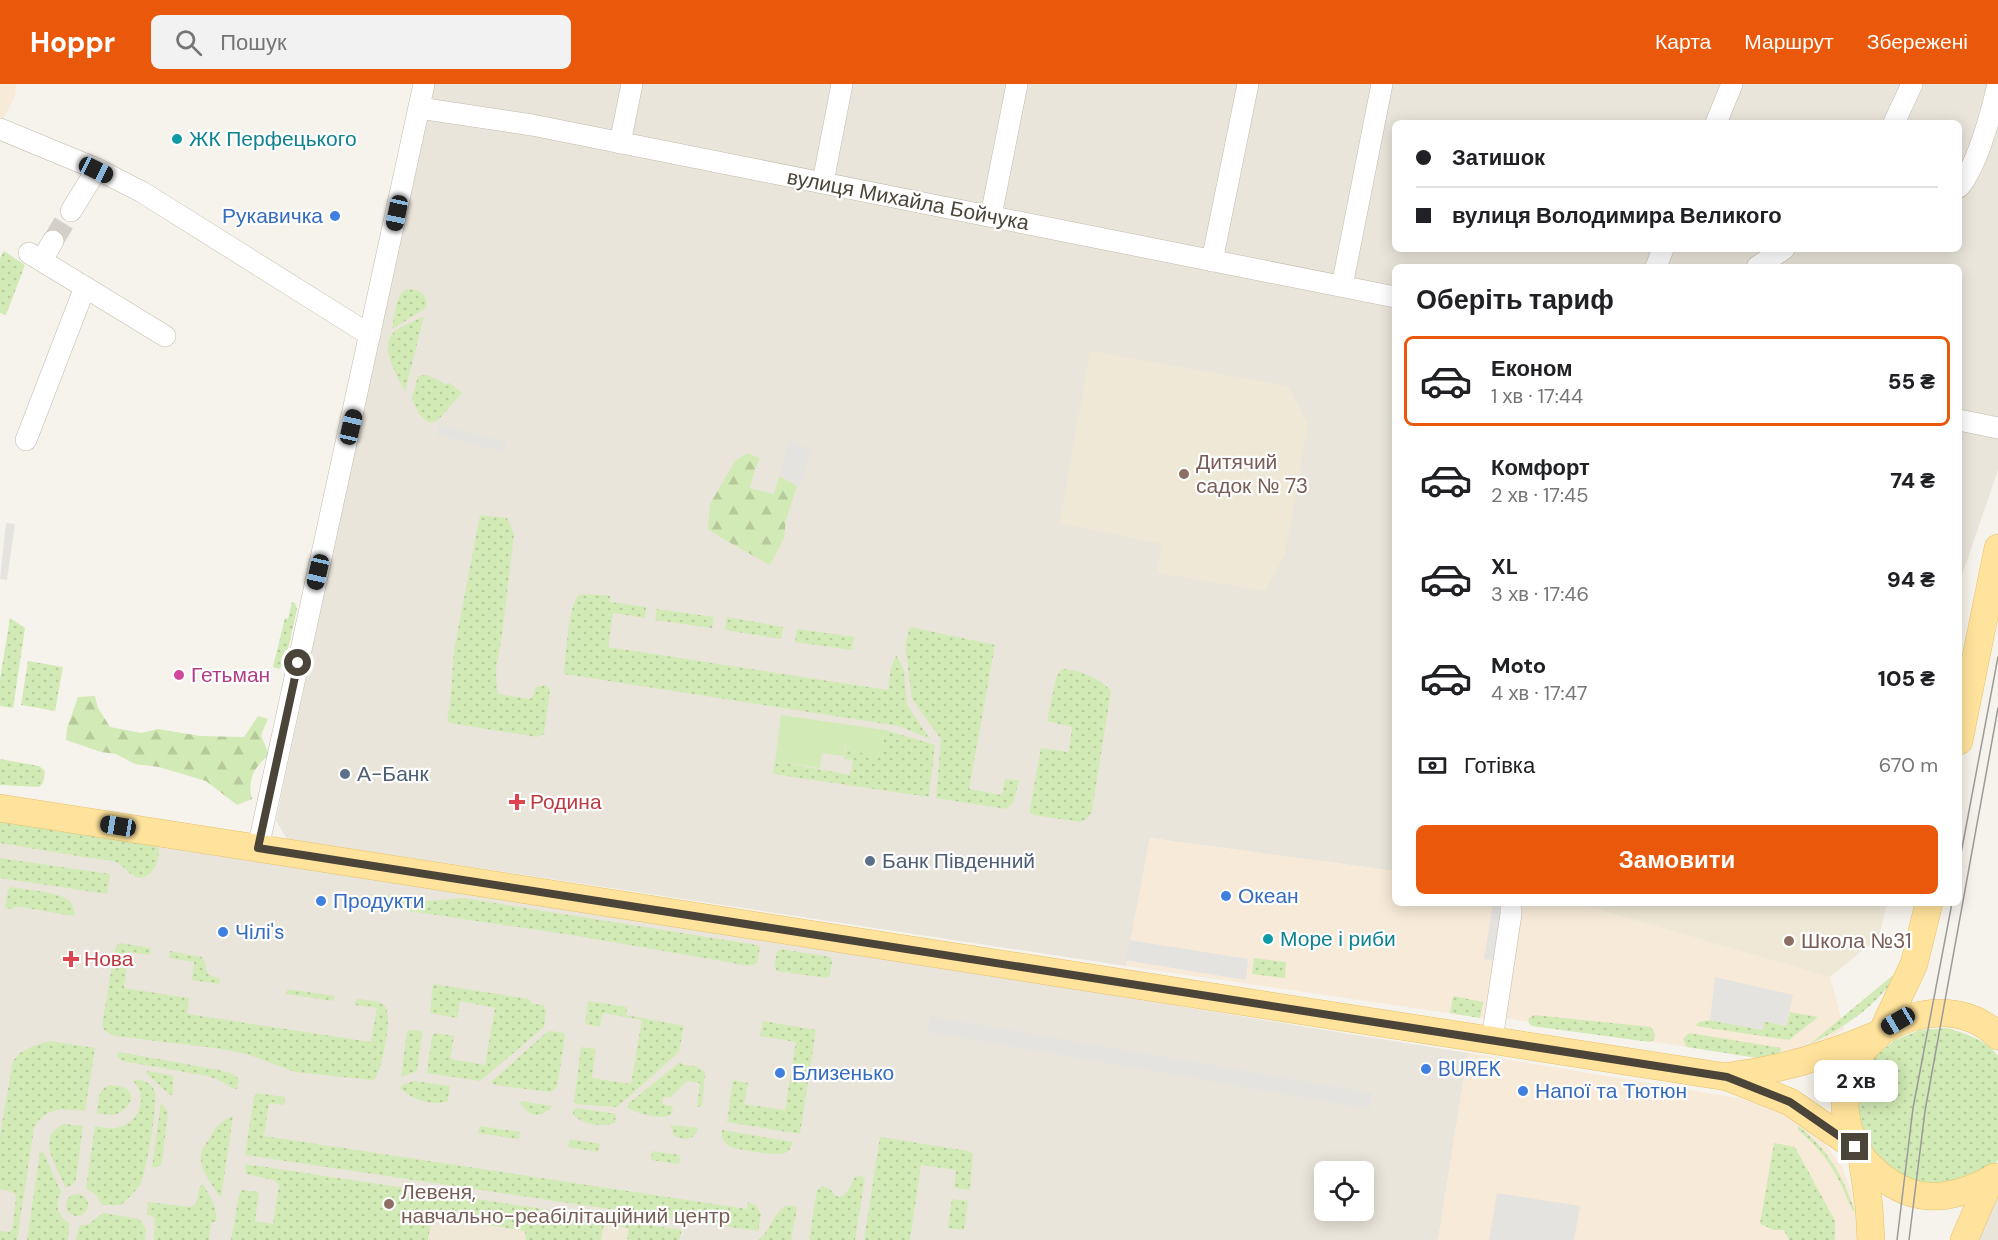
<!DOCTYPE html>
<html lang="uk">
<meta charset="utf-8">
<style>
body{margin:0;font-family:"DM Sans",sans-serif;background:#f2f2f2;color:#202124;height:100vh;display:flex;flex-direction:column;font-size:22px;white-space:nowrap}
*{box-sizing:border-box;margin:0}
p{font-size:20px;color:#757577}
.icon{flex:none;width:33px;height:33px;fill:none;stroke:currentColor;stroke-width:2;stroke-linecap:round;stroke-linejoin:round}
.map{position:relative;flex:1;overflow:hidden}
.drawer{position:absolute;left:1392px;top:180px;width:570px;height:642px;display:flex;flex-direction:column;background:#fff;border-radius:9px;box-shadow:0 3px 15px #0003}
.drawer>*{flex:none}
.guide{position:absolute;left:1392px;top:36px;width:570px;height:132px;border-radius:9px;box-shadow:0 3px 15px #0003;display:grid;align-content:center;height:132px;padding:0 24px;background:#fff}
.fabs{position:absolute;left:1314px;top:1077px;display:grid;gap:12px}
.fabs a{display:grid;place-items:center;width:60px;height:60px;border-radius:9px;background:#fff;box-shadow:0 3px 15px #0003;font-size:30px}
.end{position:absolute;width:27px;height:27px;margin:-14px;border:8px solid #4b4439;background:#fff;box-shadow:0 0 0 3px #fff}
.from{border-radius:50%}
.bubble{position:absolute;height:42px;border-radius:9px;background:#fff;box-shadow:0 3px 15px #0003;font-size:20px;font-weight:800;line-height:42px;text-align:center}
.car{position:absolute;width:18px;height:36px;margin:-18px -9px;border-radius:8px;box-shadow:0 0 4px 2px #0007;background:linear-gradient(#222 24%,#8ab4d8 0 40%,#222 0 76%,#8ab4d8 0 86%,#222 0)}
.guide b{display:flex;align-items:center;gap:21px;height:57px;font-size:22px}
.guide b+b{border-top:2px solid #e0e0e0}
.guide i{width:15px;height:15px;background:#202124}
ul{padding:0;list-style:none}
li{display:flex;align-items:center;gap:18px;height:90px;margin:0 12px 9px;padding:0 12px;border:3px solid transparent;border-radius:9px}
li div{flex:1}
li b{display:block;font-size:22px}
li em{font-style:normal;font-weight:800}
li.current{border-color:#ea580c}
li>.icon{width:54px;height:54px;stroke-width:1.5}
h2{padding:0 24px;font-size:27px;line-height:72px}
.pay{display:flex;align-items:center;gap:15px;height:66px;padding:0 24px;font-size:22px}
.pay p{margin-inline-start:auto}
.action{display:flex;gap:12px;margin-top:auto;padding:12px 24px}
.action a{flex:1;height:69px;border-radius:9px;background:#ea580c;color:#fff;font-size:24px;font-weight:800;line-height:69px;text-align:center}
header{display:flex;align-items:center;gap:36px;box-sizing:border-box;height:84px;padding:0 30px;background:#ea580c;color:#fff}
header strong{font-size:28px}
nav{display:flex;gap:33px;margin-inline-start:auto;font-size:21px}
.search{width:420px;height:54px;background:#f2f2f2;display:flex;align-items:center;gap:15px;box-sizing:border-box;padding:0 21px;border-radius:9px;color:#757577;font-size:22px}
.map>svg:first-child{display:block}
.residential{fill:#eae5da;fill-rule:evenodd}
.commercial{fill:#f7ead8}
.education{fill:#efe8d6}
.grass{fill:url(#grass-dots)}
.forest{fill:url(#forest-firs)}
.garden{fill:#d2eab5}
.parking{fill:#e5e3e0}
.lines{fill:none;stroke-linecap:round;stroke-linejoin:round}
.minor-tunnel{stroke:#d4d0c8;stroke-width:21;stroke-dasharray:21 10;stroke-linecap:butt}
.minor-casing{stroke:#c2bbae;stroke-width:22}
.major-casing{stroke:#e6c16a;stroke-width:28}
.minor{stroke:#fff;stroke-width:21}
.major{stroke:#ffe39c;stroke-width:27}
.tram{stroke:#9a9a9a;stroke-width:1.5}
.route{stroke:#4b4439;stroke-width:8}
.culture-dot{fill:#0f9aa8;stroke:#fff;stroke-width:2}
.shop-dot{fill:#3f7fe0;stroke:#fff;stroke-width:2}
.education-dot{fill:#8d6e63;stroke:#fff;stroke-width:2}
.hotel-dot{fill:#d1479c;stroke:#fff;stroke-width:2}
.service-dot{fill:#5c6f8a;stroke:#fff;stroke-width:2}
.health-dot{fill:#e0444e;stroke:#fff;stroke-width:2}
.labels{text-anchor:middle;stroke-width:4.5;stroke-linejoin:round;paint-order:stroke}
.culture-label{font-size:21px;fill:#0d838f;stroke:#fff;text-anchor:start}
.street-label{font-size:21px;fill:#4b4439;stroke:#fff}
.shop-label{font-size:21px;fill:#366cbe;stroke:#fff;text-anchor:start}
.education-label{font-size:21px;fill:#785e54;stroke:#fff;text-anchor:start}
.hotel-label{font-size:21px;fill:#b23c85;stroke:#fff;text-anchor:start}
.service-label{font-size:21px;fill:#4e5e75;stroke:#fff;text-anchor:start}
.health-label{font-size:21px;fill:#be3a42;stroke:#fff;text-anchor:start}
</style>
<header>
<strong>Hoppr</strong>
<div class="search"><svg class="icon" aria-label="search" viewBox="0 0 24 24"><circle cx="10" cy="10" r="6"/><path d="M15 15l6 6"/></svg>Пошук</div>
<nav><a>Карта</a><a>Маршрут</a><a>Збережені</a></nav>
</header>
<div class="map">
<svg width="1998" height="1156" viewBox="0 0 1998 1156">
<defs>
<pattern id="grass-dots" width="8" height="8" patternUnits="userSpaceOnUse" patternTransform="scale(1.5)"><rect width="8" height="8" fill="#d2eab5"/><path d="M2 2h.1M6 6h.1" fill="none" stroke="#b6ca9c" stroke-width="1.8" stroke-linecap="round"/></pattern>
<pattern id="forest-firs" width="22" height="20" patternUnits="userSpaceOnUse" patternTransform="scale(1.5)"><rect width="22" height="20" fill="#d2eab5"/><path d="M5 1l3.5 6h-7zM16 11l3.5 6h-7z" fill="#b6ca9c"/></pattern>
</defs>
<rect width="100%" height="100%" fill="#f6f3ec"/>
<g class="residential">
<path d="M432 0H1998V386L1959 500V183H1395V787L1150 754 1126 882 287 755 276 737ZM1395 39H1959V165H1395Z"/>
<path d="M0 731 1468 969 1438 1156H0ZM1324 1088H1364V1126H1324Z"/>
<path d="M1998 1104V1156H1973Z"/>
</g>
<g class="commercial">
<path d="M0 0H16L15 12 0 41Z"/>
<path d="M1150 754 1395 787V819H1506L1489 935 1126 882Z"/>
<path d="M1532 819H1576L1830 893 1844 945 1825 957 1797 969 1762 975 1505 934 1522 821Z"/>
<path d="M1468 969 1738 1014 1769 1023 1802 1039 1822 1056 1842 1083 1854 1114 1861 1156H1438Z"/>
</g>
<g class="education">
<path d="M1090 267 1288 302 1308 340 1285 470 1265 507 1157 489 1162 460 1060 439Z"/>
<path d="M1576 819H1887L1879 853 1830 893Z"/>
<path d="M304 1093 630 1144 627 1156H294Z"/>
</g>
<g class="grass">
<path d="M4 167 25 181 6 231 0 229V174Z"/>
<path d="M408 205C420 205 429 212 426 224L392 245C395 233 395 208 408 205Z"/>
<path d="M424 232 405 307C398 294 378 261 394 248 402 242 414 237 424 232Z"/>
<path d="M427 291 445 300 450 299 462 309 438 336 429 339 419 330 412 315 418 292Z"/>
<path d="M480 431 507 434 514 450 502 551 496 585 497 607 498 610 530 615 533 612 536 603 545 601 550 605 544 650 537 653 450 639 447 637 450 620 454 566Z"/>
<path d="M579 511 590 510 610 512V518L646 523 645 534 613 529 608 563 888 606 891 584 896 571 904 586 907 621 930 655 899 642 564 590C566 573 568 521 579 511Z"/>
<path d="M292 518 295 519 297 525 285 579 279 585 273 583 285 534 288 535Z"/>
<path d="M657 525 714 533 712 544 655 536Z"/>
<path d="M727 533 783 543 781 555 725 546Z"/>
<path d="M10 534 25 544 13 624 0 622V595Z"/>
<path d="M910 543 995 561 969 705 1002 711 1005 695 1019 696 1013 719 1006 725 936 714 941 655 912 615 905 561Z"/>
<path d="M797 545 854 553 852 566 795 558Z"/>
<path d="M28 577 63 583 55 627 21 621Z"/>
<path d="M1063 585C1081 586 1099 594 1111 607L1092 726 1090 732 1081 738 1034 731 1030 729V724L1041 664 1069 668 1072 643 1047 637 1056 594 1059 588Z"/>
<path d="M885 646 935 661 929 713 773 690 775 677 850 691 853 676 844 675 845 666 882 672Z"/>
<path d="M0 675 39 682 45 687 43 699 39 703 0 701Z"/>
<path d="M0 737 156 762 159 765C159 776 155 789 144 793 132 797 126 782 116 778 107 775 94 775 84 773 56 768 28 764 0 759Z"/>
<path d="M0 774 110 790 107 810 0 794Z"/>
<path d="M11 803C25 806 63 807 72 820 72 820 75 828 75 829L73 832 15 822 13 825 5 824 8 805Z"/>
<path d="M380 810 428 817 463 814 757 861 760 863 757 879 750 882 578 852 376 822 378 812Z"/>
<path d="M120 859 151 864 150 871 129 868 124 904 189 914 187 930 371 958 377 924 355 921 356 915C363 916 378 916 384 921 394 931 382 984 375 995L371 996 295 988 247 970 215 964 115 952 105 947 102 941 115 864Z"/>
<path d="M781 865 830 873 832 878 830 891 826 894 777 887 774 882 777 868Z"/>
<path d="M170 867 202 873C210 886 201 891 220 894L219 900 192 896 194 878 169 874Z"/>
<path d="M1254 874 1286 878 1285 894 1252 890Z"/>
<path d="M1892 892 1895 894C1873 924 1844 944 1810 960Z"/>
<path d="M433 900 529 915 532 920 544 921 546 928 544 943 480 997 427 989 432 952 435 949 454 952 450 975 485 981 495 924 460 917 457 934 430 929Z"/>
<path d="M287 905 335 912 334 917 286 910Z"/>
<path d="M1453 912 1483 918 1480 934 1450 929Z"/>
<path d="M588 917 627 923 626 931 684 942 679 968 617 1023 576 1020 574 1018 581 963 596 965 592 994 631 1000 642 936 603 929 600 943 585 940Z"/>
<path d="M1790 928 1818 933 1789 956 1696 942 1699 938 1710 936 1762 946 1763 937 1786 942Z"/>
<path d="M1534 931 1651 943 1655 950 1654 956 1650 958 1532 942 1529 939 1528 935Z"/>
<path d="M763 937 816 946 800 1050 727 1038 733 996 748 999 744 1020 785 1026 796 958 760 952Z"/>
<path d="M1947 944C1966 950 1986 955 1998 972V1076L1990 1086 1941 1105 1891 1091 1860 1048 1856 1022 1862 996 1875 973 1895 956 1920 946Z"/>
<path d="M410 946 422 947V949L417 987 401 993 407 948Z"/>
<path d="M551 947 564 949 565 953 557 1003 551 1008 494 1001 491 998 547 948Z"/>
<path d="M1689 949 1781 964 1779 972 1758 974 1687 963 1683 955Z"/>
<path d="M50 957 95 964 85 1027C65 1024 44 1023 34 1044L17 1156H0V1147L9 1148 12 1146 16 1114 15 1109 0 1105V1051L13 977 20 969 33 962Z"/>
<path d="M119 968 219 986 231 989 239 995 237 1005H234L221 997 208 992 122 977 117 972Z"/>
<path d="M680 978 683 981 696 982 705 988 702 1022 697 1023 700 999 687 997 671 1013H664L662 1016 663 1020 672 1022 673 1026 671 1031C659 1036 639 1030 628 1024V1020Z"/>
<path d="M147 987 171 991 173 993V1010L170 1011 147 990Z"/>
<path d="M134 996C144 996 152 998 155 1009 158 1020 146 1091 140 1101 135 1108 127 1115 121 1121H102L96 1111 86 1104 95 1042C101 1043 108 1045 115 1044 138 1042 150 1013 133 997Z"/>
<path d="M414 997 450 1002 448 1017C433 1023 411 1015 400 1004L402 1001Z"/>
<path d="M110 1001C115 1002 121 1002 125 1004 140 1013 124 1030 112 1031 107 1031 102 1030 97 1029 99 1017 97 1005 110 1001Z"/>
<path d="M258 1009 285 1013 284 1021 269 1019 264 1052 747 1125 748 1118 757 1122 761 1131 758 1147 245 1071 254 1013Z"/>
<path d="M519 1017 552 1022C541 1036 527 1033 519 1017Z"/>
<path d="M161 1018 168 1028 162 1077 161 1081 154 1084 152 1083Z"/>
<path d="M576 1024 616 1030 615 1039C602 1043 582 1041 573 1030V1026Z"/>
<path d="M233 1032 221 1114C213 1102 196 1082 202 1067 204 1061 209 1056 212 1050 216 1042 224 1035 233 1032Z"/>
<path d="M64 1040 83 1042 76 1095 73 1100 66 1104C57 1082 34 1053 64 1040Z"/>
<path d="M670 1041 698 1044C695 1057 685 1056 674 1052Z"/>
<path d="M480 1042 520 1048 519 1055 478 1049Z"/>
<path d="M1798 1042C1828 1065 1843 1092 1855 1127L1852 1126C1839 1092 1826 1069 1798 1046Z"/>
<path d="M722 1046 793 1058C791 1062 790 1067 785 1069 778 1072 736 1066 729 1062 723 1058 721 1052 722 1046Z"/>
<path d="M880 1053 968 1067 973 1070 970 1106 954 1104 956 1086 921 1081 910 1156H864Z"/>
<path d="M570 1055 600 1060 598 1068 568 1063Z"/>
<path d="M1774 1059 1795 1063 1835 1137V1156H1789L1784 1146H1774L1760 1140Z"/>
<path d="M43 1067 61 1108C55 1120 57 1132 69 1139L68 1156H27L40 1069Z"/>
<path d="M652 1067 680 1071 679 1080 651 1076Z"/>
<path d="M245 1080 682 1146 679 1156H631L627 1155 629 1144 604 1140 601 1156H526L525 1147 439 1133C429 1139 430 1146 428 1156H231L239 1111 242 1106 259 1108 255 1137 273 1140 279 1101 274 1096 246 1090Z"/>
<path d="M861 1092 865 1094 855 1156H809L817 1106 822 1102 830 1105C842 1124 849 1104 855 1093Z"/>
<path d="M204 1101C210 1113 218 1124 216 1138H211L209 1156H154L155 1134 147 1130 148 1118 190 1123 196 1120 200 1102Z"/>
<circle cx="77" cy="1121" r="11"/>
<path d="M952 1115 968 1117 964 1146 948 1144Z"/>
<path d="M785 1122H795L797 1125 791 1156H759C771 1145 772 1132 785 1122Z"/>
<path d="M103 1129 139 1135 146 1145 145 1156H76L79 1142 89 1140Z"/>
</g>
<g class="forest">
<path d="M747 369 760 374 755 385 750 404 774 410 779 392 797 402 786 436 784 454 770 481 725 456 708 445 710 420 735 377Z"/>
<path d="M95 612 98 624 110 643 141 649 158 645 200 652 244 653 258 632 268 635 261 651 269 671C254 683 247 696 252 715L237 721 206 697 159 683 135 680 116 670 101 668 66 656 67 644 78 613Z"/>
</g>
<path class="garden" d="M781 631 885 646 882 672 845 666 846 656 843 672 822 669 820 684 775 677Z"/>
<g class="parking">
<path d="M439 341 506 358 504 368 437 351Z"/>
<path d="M789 355 812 366 800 402 780 391Z"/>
<path d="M6 439 15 440 7 496 0 495Z"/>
<path d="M1493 819H1505L1496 877 1484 875Z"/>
<path d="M1129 856 1248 875 1246 896 1125 876Z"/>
<path d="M1715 893 1793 911 1786 942 1764 937 1763 946 1710 936Z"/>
<path d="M930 932 1372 1009 1369 1025 928 948Z"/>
<path d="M1497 1109 1580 1122 1574 1156H1489Z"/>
</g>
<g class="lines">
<path class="minor-tunnel" d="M53 157 71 127"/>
<defs>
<g id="minor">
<path d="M419 24 532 41 1395 213"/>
<path d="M1716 39 1732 0"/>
<path d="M1894 39 1912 0"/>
<path d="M0 45 97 85 142 108 370 251"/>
<path d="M620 59 632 0"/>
<path d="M823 98 842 0"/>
<path d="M1959 103C1978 81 1991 30 1998 0"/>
<path d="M71 127 97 85"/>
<path d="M991 132 1017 0"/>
<path d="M29 169 165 252"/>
<path d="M42 176 53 157"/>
<path d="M1212 177 1248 0"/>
<path d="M1656 183 1663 165"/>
<path d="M1757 183 1784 165"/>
<path d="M1342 202 1382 0"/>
<path d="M1959 336 1998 344"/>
<path d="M26 356 85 203"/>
<path d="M258 764 424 0"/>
<path d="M1492 956 1511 830V819"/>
</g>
<g id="major">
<path d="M1959 657 1998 464"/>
<path d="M0 724 1727 993 1790 1018 1855 1063"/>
<path d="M1883 946C1919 925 1965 920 1998 952"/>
<path d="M1730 992C1781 986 1827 972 1874 952"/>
<path d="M1862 1074C1901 1117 1938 1123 1990 1096"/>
<path d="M1871 1156 1869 1122 1862 1074 1848 1044 1845 1024 1846 1004 1852 985 1862 967 1883 946 1914 880 1929 819"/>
<path d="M1964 1156 1990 1096 1994 1093"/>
</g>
</defs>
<use href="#minor" class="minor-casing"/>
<use href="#major" class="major-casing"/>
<use href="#minor" class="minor"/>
<use href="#major" class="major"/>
<g class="tram">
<path d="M1959 780 1998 573"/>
<path d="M1897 1156 1913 1024 1952 819"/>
<path d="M1909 1156 1925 1027 1998 624"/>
</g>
</g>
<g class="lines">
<path class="route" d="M298 579 258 764 1727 993 1790 1018 1855 1063"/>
</g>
<g class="culture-dot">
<circle cx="177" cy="55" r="6"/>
<circle cx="1268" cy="855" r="6"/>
</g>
<g class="shop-dot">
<circle cx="335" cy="132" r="6"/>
<circle cx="1226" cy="812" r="6"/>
<circle cx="321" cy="817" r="6"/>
<circle cx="223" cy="848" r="6"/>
<circle cx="1426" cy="985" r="6"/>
<circle cx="780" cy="989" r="6"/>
<circle cx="1523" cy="1007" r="6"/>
</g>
<g class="education-dot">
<circle cx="1184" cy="390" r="6"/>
<circle cx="1789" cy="857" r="6"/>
<circle cx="389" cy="1120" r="6"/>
</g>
<circle class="hotel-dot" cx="179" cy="591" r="6"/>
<g class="service-dot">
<circle cx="345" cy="690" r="6"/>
<circle cx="870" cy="777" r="6"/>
</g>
<g class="health-dot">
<path d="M514 709h6v6h6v6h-6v6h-6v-6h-6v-6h6z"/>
<path d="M68 866h6v6h6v6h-6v6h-6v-6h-6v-6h6z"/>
</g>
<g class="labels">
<g class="culture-label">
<text x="189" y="62">ЖК Перфецького</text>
<text x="1280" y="862">Море і риби</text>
</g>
<g class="street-label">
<text transform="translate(908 116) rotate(11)" y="7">вулиця Михайла Бойчука</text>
</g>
<g class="shop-label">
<text x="323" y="139" text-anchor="end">Рукавичка</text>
<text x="1238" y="819">Океан</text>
<text x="333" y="824">Продукти</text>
<text x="235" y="855">Чілі's</text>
<text x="1438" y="992">BUREK</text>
<text x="792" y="996">Близенько</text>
<text x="1535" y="1014">Напої та Тютюн</text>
</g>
<g class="education-label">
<text x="1196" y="385">Дитячий<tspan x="1196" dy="24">садок № 73</tspan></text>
<text x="1801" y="864">Школа №31</text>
<text x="401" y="1115">Левеня,<tspan x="401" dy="24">навчально-реабілітаційний центр</tspan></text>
</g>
<g class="hotel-label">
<text x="191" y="598">Гетьман</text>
</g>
<g class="service-label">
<text x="357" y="697">А-Банк</text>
<text x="882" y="784">Банк Південний</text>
</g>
<g class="health-label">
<text x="530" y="725">Родина</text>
<text x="84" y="882">Нова</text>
</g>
</g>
</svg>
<div class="fabs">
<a><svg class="icon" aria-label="locate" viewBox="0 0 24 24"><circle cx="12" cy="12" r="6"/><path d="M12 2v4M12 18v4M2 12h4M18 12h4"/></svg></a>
</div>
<i class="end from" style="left:298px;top:579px"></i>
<i class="end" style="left:1855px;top:1063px"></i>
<div class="bubble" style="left:1814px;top:976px;width:84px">2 хв</div>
<i class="car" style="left:96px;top:86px;rotate:116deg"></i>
<i class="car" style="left:397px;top:129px;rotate:192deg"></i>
<i class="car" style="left:351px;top:343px;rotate:13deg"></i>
<i class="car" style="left:318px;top:488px;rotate:193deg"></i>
<i class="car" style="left:118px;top:742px;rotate:279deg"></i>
<i class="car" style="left:1898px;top:937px;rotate:240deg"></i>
<div class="guide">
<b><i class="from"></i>Затишок</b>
<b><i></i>вулиця Володимира Великого</b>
</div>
<section class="drawer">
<h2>Оберіть тариф</h2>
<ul>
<li class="current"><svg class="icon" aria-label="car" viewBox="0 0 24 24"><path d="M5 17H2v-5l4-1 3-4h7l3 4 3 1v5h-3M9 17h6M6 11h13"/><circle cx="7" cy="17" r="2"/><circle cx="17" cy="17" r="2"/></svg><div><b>Економ</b><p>1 хв · 17:44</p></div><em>55 ₴</em></li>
<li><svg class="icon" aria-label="car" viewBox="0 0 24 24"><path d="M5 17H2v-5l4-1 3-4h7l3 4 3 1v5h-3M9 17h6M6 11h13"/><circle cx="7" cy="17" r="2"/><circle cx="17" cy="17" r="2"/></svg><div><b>Комфорт</b><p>2 хв · 17:45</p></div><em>74 ₴</em></li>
<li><svg class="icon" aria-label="car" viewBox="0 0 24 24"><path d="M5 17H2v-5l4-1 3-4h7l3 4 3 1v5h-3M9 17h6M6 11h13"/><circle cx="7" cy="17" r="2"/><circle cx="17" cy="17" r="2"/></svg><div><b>XL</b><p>3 хв · 17:46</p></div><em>94 ₴</em></li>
<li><svg class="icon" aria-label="car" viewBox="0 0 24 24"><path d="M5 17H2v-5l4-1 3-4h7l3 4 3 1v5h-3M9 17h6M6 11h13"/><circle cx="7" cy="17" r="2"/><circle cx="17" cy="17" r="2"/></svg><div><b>Moto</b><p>4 хв · 17:47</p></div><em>105 ₴</em></li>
</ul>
<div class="pay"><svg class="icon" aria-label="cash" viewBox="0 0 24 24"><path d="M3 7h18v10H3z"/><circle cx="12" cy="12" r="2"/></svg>Готівка<p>670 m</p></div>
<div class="action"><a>Замовити</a></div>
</section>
</div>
